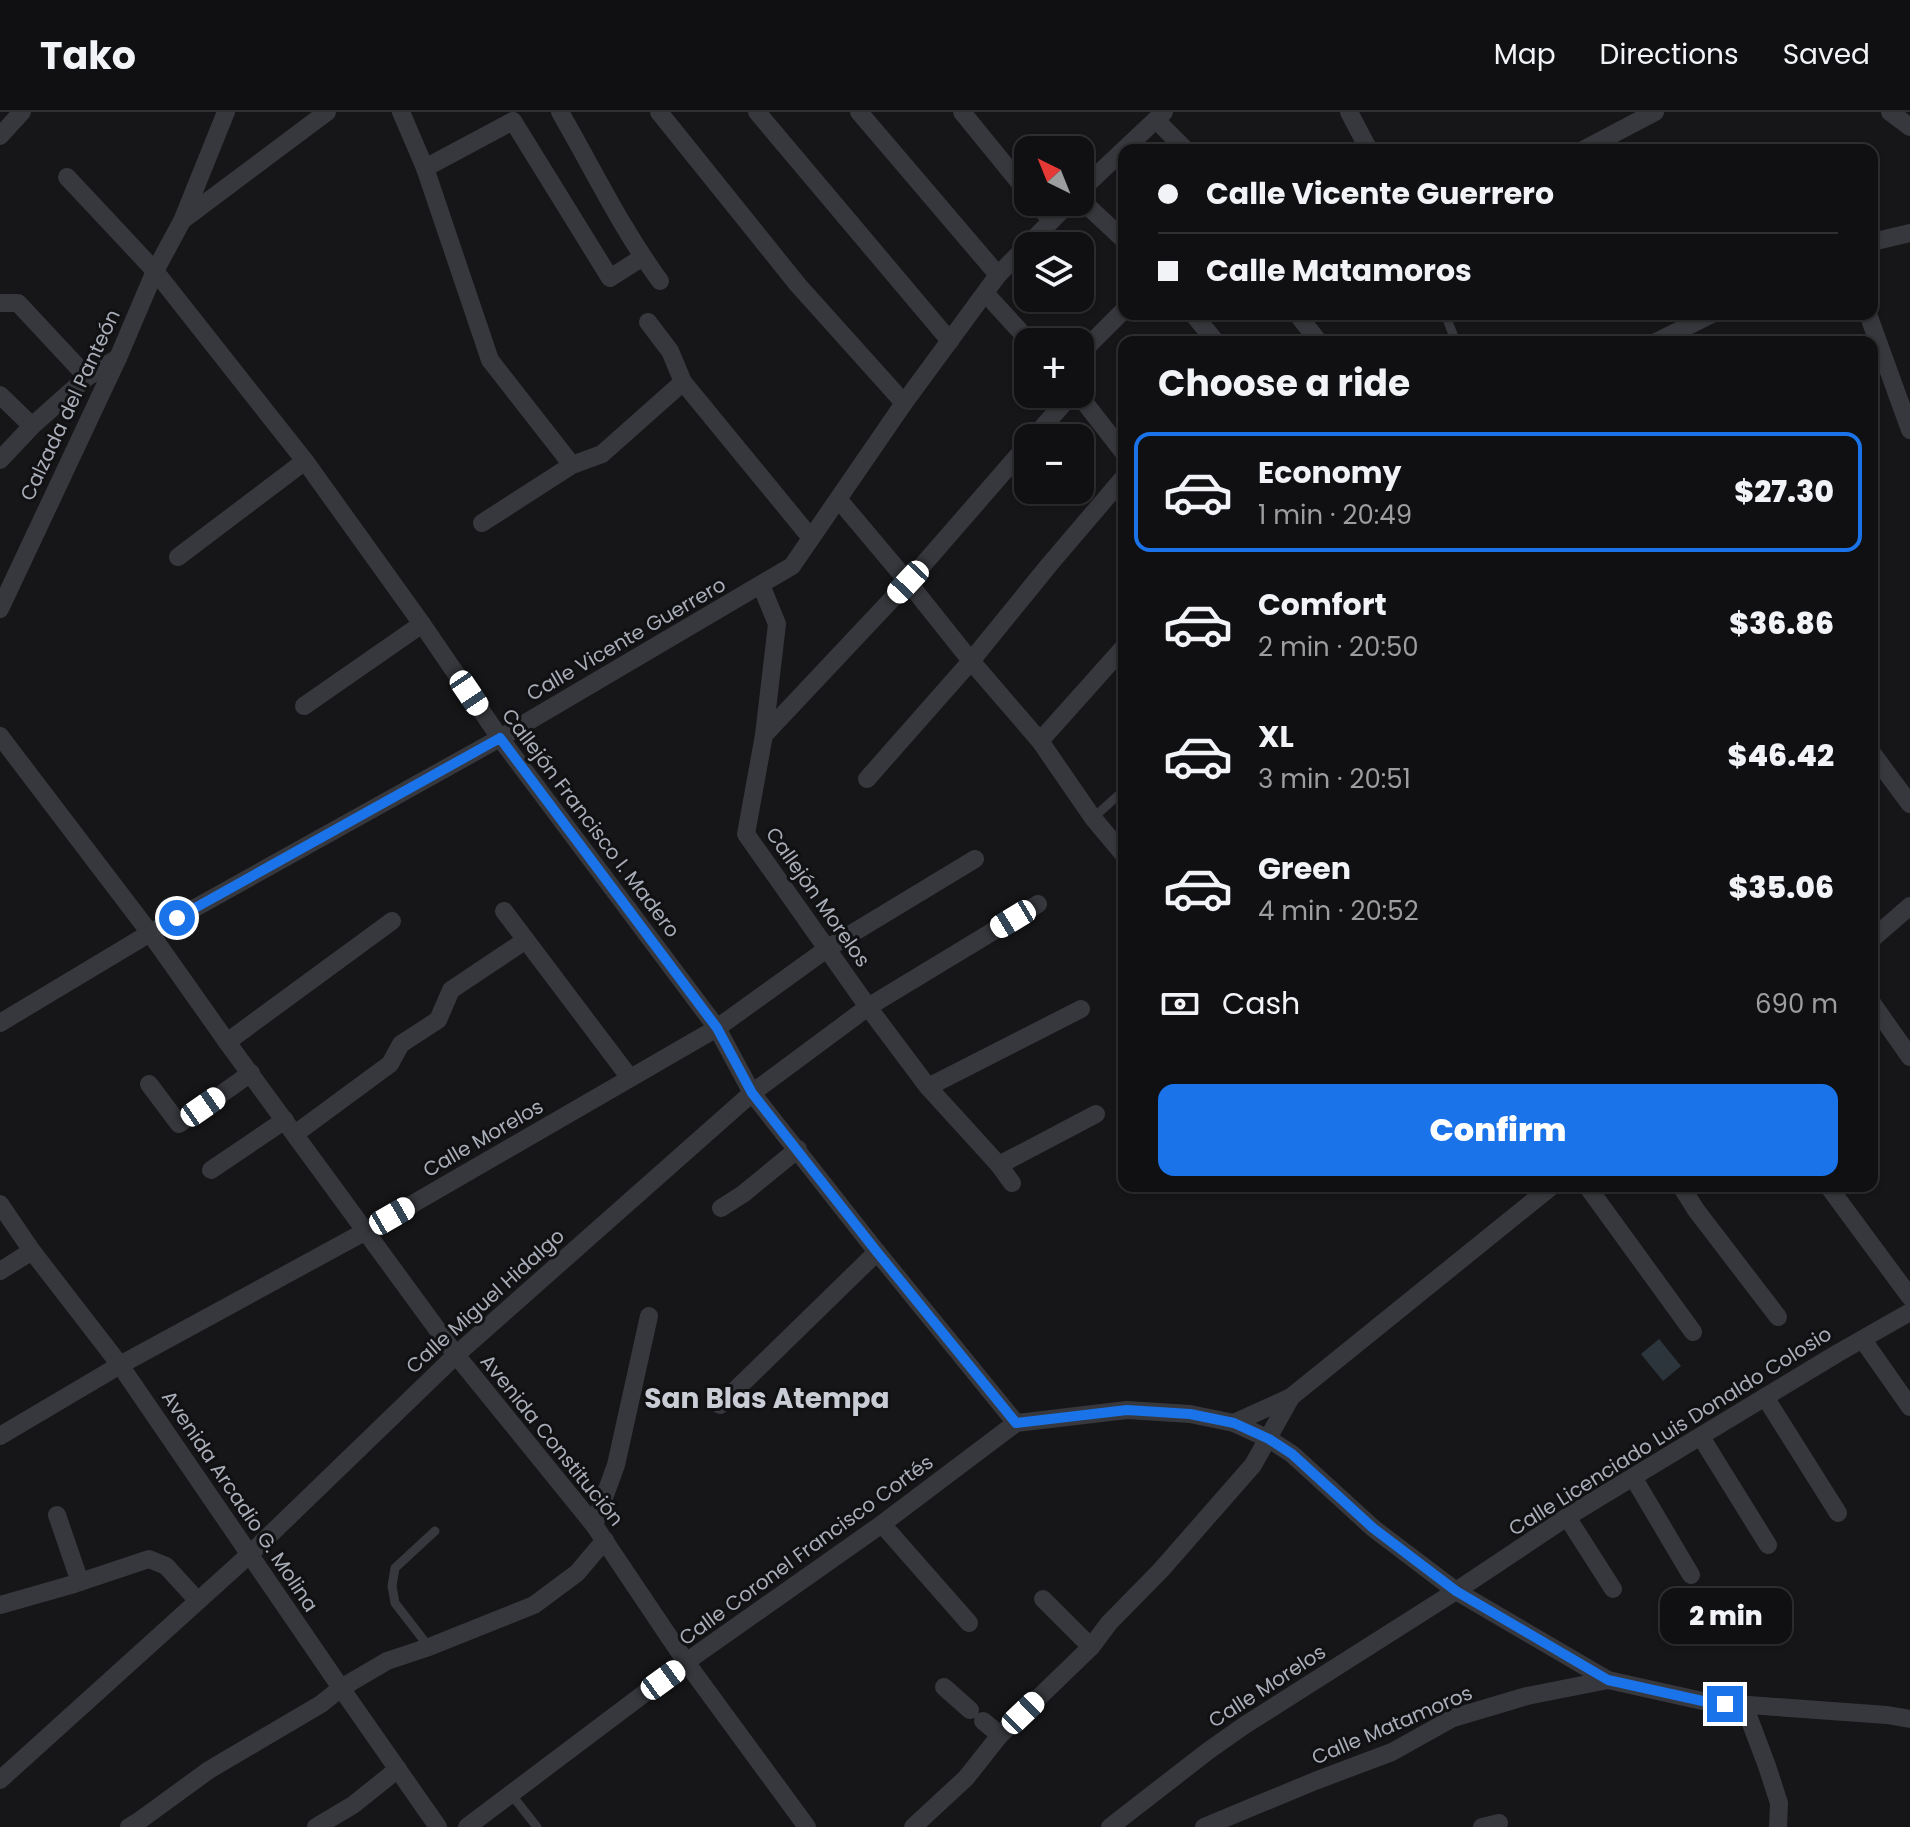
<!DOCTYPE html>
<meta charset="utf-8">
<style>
body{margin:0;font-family:Poppins,sans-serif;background:#19191b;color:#f1f3f6;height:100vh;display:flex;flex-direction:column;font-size:30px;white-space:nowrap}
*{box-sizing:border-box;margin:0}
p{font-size:26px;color:#9c9d9f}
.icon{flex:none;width:44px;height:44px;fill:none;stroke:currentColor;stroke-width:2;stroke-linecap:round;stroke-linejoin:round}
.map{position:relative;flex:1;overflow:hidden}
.drawer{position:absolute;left:1118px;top:224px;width:760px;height:856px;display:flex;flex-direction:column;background:#101012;border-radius:16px;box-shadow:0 2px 6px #0004,0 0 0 2px #303032}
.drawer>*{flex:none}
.banner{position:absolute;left:1118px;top:32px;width:760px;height:176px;border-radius:16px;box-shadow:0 2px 6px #0004,0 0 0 2px #303032;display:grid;align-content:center;height:176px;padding:0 40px;background:#101012}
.needle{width:52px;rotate:317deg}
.tools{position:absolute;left:1014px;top:24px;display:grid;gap:16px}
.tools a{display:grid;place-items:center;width:80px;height:80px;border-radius:16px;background:#101012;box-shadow:0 2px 6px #0004,0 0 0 2px #303032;font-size:40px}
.end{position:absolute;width:36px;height:36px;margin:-18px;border:10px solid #1a73e8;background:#fff;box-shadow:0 0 0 4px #fff}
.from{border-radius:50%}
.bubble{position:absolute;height:56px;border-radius:16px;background:#101012;box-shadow:0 2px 6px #0004,0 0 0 2px #303032;font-size:26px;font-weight:800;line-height:56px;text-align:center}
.car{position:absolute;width:24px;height:48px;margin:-24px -12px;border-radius:10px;box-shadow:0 0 6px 2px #0007;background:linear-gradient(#fff 24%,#345 0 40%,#fff 0 76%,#345 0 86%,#fff 0)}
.banner b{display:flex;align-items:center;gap:28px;height:76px;font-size:30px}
.banner b+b{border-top:2px solid #303032}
.banner i{width:20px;height:20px;background:#f1f3f6}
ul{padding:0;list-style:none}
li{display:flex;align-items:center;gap:24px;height:120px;margin:0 16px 12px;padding:0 24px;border:4px solid transparent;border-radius:16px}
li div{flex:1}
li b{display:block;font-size:30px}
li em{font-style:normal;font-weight:800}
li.selected{border-color:#1a73e8}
li>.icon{width:72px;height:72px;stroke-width:1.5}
h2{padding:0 40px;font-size:36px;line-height:96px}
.pay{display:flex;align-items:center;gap:20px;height:88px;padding:0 40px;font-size:30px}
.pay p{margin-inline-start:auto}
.button{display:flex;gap:16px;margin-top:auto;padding:16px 40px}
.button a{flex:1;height:92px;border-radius:16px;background:#1a73e8;color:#fff;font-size:32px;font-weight:800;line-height:92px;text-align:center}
header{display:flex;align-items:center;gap:48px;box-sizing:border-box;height:112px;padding:0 40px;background:#101012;border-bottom:2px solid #303032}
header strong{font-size:38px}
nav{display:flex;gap:44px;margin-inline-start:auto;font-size:28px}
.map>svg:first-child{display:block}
.water{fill:#2c353c}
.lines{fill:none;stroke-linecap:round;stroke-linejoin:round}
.lane{stroke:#37383d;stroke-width:9}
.street{stroke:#37383d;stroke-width:18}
.route{stroke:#1a73e8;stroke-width:10}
.labels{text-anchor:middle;stroke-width:6;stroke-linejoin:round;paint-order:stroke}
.street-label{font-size:20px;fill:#a8adb8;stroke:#111113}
.district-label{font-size:28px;font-weight:bold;fill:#c9ccd4;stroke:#111113}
</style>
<header>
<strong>Tako</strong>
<nav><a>Map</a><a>Directions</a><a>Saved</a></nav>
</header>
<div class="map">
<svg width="1910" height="1715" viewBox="0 0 1910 1715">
<rect width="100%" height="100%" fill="#161618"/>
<path class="water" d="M1659 1227 1681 1254 1663 1269 1641 1242Z"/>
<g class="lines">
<g class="lane">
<path d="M1445 202 1456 230"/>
<path d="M1093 706 1124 678"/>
<path d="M429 1535 395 1491 392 1474 395 1456 435 1419"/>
<path d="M511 1682 537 1715"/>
</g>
<g class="street">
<path d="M401 0 425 56 490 248 572 353"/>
<path d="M560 0C593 57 621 116 660 169"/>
<path d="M659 0 798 173 904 291"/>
<path d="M757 0 950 229"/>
<path d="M859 0 998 163"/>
<path d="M962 0 1028 81"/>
<path d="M1349 0 1369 38"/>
<path d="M1890 0 1910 15"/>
<path d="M1156 8 1186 38"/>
<path d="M0 24 22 0"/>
<path d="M1583 38 1655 0"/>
<path d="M425 56 513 9 610 166 643 145"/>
<path d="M67 65 155 159 305 349 422 512 500 626 717 916 752 981 877 1140 1016 1311"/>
<path d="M1080 79 1164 0"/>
<path d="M1080 87 1124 128"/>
<path d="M1036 90 1051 109"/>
<path d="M184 107 327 0"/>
<path d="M1872 130 1910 121"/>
<path d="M986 182 1030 230"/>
<path d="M0 191H18L87 265"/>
<path d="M1193 202 1216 230"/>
<path d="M1297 202 1319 230"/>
<path d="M1868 202 1910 318"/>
<path d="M648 210 670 239 683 270 811 426"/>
<path d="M1656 230 1712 202"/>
<path d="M1080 242 1124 198"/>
<path d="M1078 282 1124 341"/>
<path d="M0 283 32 314"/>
<path d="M1033 326 1072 282"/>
<path d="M0 348 32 314 87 265 118 246"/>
<path d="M839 388 908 470 971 549 1040 629 1093 706 1124 743"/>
<path d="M482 411 572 353 602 342 683 270"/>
<path d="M178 445 305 349"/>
<path d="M761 473 777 512 764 623 746 722 868 895 928 975 999 1053 1012 1071"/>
<path d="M0 497 118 246 155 159 182 109 226 0"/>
<path d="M304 594 422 512"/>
<path d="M764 623 908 470 1028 332"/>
<path d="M0 624 150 821 227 930 456 1243 594 1413 686 1550 807 1715"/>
<path d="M1040 629 1124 535"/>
<path d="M1872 641 1910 692"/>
<path d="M867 667 971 549 1049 453 1124 365"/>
<path d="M504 799 630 966"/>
<path d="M1872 827 1910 794"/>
<path d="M1872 891 1910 945"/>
<path d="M0 911 150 821 500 626 792 454 904 291 998 163 1070 90"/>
<path d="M227 930 392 809"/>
<path d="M149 972 179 1012 251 961"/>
<path d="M928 975 1081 897"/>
<path d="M295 1022 390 952 401 932 438 908 451 878 526 828"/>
<path d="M999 1053 1096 1002"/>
<path d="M211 1058 285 1008"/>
<path d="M1587 1074 1693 1220"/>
<path d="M1681 1074 1696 1098 1778 1205"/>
<path d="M1828 1074 1910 1185"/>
<path d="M0 1092 32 1139 120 1253 341 1576 438 1715"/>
<path d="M721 1096 743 1082 798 1037"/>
<path d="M0 1159 32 1139"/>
<path d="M1863 1228 1910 1295"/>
<path d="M1765 1285 1838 1401"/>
<path d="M720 1293 877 1140"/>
<path d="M1016 1311 1127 1298 1190 1302 1234 1311 1269 1327 1292 1342 1373 1416 1456 1479 1608 1568"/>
<path d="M1234 1311 1291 1285 1552 1074"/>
<path d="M0 1324 120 1253 366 1119 717 916 828 836 975 747"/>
<path d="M1701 1325 1768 1433"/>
<path d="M1633 1365 1691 1463"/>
<path d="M57 1403 80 1470"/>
<path d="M1567 1405 1613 1477"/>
<path d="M882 1412 969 1511"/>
<path d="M594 1413 616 1353 649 1204"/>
<path d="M1043 1487 1091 1535"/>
<path d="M0 1493 74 1472 149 1447 166 1454 198 1489"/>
<path d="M944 1575 970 1598"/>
<path d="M1744 1593 1767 1654 1779 1691 1778 1715"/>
<path d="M983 1609 1000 1623"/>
<path d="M0 1668 250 1442 456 1243 752 981 868 895 1038 792"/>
<path d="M129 1715 139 1709 209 1658 321 1592 341 1576 387 1549 429 1535 534 1493 577 1461 605 1428"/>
<path d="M316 1715 353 1693 398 1657"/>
<path d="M467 1715 686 1550 882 1412 1016 1311"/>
<path d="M913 1715 966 1666 1000 1623 1091 1535 1109 1511 1161 1458 1253 1353 1291 1285"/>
<path d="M1110 1715 1208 1639 1245 1613 1456 1479 1567 1405 1838 1241 1910 1200"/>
<path d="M1204 1715 1315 1669 1392 1640 1453 1606 1527 1584 1608 1568 1707 1590 1887 1603 1910 1607"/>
<path d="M1482 1715 1499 1711"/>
</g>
</g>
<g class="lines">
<path class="route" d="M177 806 500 626 717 916 752 981 877 1140 1016 1311 1127 1298 1190 1302 1234 1311 1269 1327 1292 1342 1373 1416 1456 1479 1608 1568 1707 1590 1725 1592"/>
</g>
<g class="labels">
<g class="street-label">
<text transform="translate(70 293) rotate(-65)" y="7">Calzada del Panteón</text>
<text transform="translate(626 527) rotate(-30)" y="7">Calle Vicente Guerrero</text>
<text transform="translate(591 711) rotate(53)" y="7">Callejón Francisco I. Madero</text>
<text transform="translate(818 785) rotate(55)" y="7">Callejón Morelos</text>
<text transform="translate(483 1026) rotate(-30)" y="7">Calle Morelos</text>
<text transform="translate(485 1189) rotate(-42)" y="7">Calle Miguel Hidalgo</text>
<text transform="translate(1670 1319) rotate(-32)" y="7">Calle Licenciado Luis Donaldo Colosio</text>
<text transform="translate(552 1328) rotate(51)" y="7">Avenida Constitución</text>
<text transform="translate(240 1389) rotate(56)" y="7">Avenida Arcadio G. Molina</text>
<text transform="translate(806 1438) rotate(-36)" y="7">Calle Coronel Francisco Cortés</text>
<text transform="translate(1267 1574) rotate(-33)" y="7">Calle Morelos</text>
<text transform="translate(1392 1613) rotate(-23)" y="7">Calle Matamoros</text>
</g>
<g class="district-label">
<text x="767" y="1296">San Blas Atempa</text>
</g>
</g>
</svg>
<div class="tools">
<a><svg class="needle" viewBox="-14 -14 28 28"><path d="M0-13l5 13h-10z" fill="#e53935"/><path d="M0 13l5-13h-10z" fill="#9c9d9f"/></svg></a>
<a><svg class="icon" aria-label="layers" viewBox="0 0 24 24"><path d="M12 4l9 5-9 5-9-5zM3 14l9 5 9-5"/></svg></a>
<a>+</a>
<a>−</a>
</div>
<i class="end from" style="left:177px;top:806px"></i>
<i class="end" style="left:1725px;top:1592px"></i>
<div class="bubble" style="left:1660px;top:1476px;width:132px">2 min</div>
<i class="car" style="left:908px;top:470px;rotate:223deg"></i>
<i class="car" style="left:469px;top:581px;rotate:146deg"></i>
<i class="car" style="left:1013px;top:807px;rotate:239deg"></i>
<i class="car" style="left:203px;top:995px;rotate:55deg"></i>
<i class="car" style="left:392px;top:1104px;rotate:60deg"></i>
<i class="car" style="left:663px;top:1568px;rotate:54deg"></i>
<i class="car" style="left:1023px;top:1601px;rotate:46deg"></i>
<div class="banner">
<b><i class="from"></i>Calle Vicente Guerrero</b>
<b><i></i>Calle Matamoros</b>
</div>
<section class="drawer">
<h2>Choose a ride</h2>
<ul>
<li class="selected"><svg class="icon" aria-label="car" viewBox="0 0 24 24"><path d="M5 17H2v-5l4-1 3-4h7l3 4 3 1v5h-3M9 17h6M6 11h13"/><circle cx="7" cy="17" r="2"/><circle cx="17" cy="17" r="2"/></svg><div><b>Economy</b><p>1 min · 20:49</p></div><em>$27.30</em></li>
<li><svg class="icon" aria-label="car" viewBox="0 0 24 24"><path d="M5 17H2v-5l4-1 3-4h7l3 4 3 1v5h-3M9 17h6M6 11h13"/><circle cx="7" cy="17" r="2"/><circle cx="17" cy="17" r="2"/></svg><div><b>Comfort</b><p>2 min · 20:50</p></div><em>$36.86</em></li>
<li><svg class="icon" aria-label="car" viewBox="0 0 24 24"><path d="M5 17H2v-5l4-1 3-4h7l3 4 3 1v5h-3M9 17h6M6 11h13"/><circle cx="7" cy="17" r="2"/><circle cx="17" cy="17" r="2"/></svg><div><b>XL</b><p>3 min · 20:51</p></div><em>$46.42</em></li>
<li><svg class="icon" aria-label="car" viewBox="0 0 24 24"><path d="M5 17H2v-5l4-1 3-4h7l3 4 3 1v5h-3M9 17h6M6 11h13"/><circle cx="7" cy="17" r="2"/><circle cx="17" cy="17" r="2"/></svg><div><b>Green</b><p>4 min · 20:52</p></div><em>$35.06</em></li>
</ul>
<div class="pay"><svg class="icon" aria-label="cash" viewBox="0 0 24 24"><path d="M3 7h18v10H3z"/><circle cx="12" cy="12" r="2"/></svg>Cash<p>690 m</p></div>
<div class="button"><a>Confirm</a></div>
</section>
</div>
